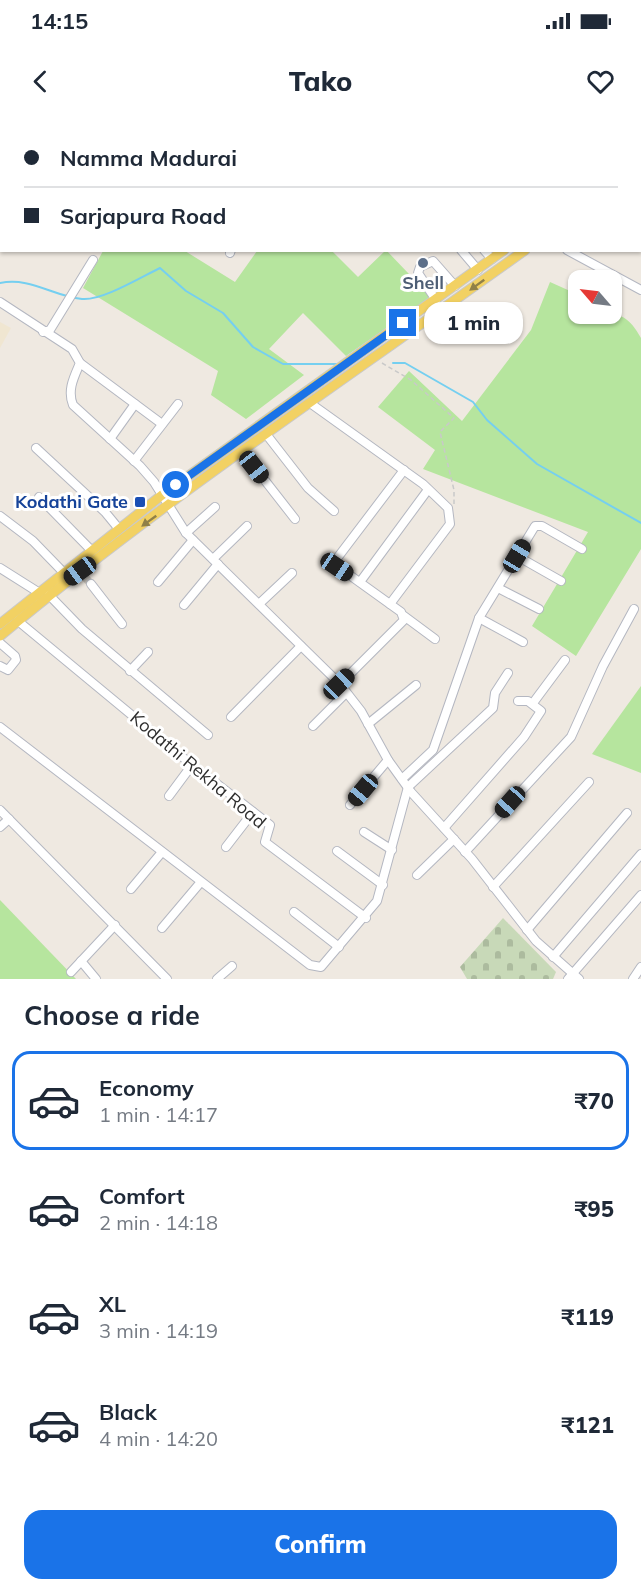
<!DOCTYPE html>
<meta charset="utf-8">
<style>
body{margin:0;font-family:Mulish,sans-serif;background:#f2f2f3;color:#1f2937;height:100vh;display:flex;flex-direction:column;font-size:22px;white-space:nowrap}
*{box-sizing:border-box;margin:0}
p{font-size:20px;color:#747a83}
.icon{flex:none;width:33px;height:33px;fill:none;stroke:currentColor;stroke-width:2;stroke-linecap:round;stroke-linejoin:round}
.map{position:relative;height:859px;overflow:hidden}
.side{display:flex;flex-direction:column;background:#fff;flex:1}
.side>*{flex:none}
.top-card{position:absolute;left:0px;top:0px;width:642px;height:132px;box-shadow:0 2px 4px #0004;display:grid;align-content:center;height:132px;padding:0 24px;background:#fff}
.needle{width:39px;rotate:298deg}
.tools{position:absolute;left:568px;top:150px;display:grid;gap:12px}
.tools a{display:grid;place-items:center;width:54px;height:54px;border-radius:12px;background:#fff;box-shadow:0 2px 4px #0004;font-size:30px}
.end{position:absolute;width:27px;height:27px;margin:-14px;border:8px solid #1a73e8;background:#fff;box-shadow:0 0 0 3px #fff}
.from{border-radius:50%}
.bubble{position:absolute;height:42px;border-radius:18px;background:#fff;box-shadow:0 2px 4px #0004;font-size:20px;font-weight:800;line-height:42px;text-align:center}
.car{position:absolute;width:18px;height:36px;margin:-18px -9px;border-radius:8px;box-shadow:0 0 4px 2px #0007;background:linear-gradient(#222 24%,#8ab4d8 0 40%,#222 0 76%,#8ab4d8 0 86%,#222 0)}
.top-card b{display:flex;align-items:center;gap:21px;height:57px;font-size:22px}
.top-card b+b{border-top:2px solid #e0e1e3}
.top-card i{width:15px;height:15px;background:#1f2937}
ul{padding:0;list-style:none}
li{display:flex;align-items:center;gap:18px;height:99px;margin:0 12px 9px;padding:0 12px;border:3px solid transparent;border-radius:18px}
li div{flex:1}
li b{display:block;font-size:22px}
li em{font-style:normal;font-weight:800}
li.active{border-color:#1a73e8}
li>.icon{width:54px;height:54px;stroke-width:1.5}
h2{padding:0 24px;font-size:27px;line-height:72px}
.cta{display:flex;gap:12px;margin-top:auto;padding:12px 24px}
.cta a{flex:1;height:69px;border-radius:18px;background:#1a73e8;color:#fff;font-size:24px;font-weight:800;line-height:69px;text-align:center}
.status{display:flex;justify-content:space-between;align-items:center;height:42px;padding:0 30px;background:#fff;direction:ltr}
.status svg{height:16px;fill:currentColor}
header{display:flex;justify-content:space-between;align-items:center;height:78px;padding:0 24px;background:#fff;font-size:27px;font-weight:800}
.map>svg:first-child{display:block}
.education{fill:#f0e6d1}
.green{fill:#b6e59e}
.cemetery{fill:url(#cemetery-stones)}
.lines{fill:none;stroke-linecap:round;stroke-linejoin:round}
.stream{stroke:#75cff0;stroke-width:2}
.minor-tunnel{stroke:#c8c4bd;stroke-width:8;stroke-dasharray:8 4;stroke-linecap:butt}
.minor-casing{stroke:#b4b7c1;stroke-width:10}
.major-casing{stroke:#c9c9c9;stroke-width:11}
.path{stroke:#c9c9c9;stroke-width:1.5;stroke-dasharray:4.5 3;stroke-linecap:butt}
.minor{stroke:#fff;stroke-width:8}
.major{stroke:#f2d163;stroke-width:9}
.oneway{fill:#908048}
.route{stroke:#1a73e8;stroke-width:8}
.service-dot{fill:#5c6f8a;stroke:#fff;stroke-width:2}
.transit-dot{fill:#1a4fb4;stroke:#fff;stroke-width:2}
.labels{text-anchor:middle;stroke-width:6;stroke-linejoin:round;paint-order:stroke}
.service-label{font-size:18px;font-weight:bold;fill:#4e5e75;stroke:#fff}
.transit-label{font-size:18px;font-weight:bold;fill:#164399;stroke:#fff;text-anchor:end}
.street-label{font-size:18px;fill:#2e2e2e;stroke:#fff}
</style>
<div class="status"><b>14:15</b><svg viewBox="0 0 49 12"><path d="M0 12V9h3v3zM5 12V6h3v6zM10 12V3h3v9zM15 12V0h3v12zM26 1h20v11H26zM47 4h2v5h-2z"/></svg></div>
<header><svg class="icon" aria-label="back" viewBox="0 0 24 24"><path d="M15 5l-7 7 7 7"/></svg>Tako<svg class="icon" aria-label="heart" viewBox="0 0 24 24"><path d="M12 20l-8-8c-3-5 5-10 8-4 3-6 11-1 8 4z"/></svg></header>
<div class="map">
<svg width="641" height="859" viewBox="0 0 641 859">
<defs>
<pattern id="cemetery-stones" width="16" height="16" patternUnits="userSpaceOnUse" patternTransform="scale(1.5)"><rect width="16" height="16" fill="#c8d9b8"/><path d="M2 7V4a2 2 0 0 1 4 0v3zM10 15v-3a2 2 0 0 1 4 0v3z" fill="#acbb9e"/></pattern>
</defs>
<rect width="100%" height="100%" fill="#efe9e1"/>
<path class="education" d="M0 202 11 208 0 228Z"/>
<g class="green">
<path d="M386 130 431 177 346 236 303 193 269 229 304 255 246 299 211 275 218 251 83 168 103 131H185L235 162 257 131H332L358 157Z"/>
<path d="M550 162 579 175V194C610 194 624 187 641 218V429L576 536 532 506 588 412 423 349 435 330 378 287 409 251 462 301 531 210Z"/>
<path d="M641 566V653L592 634Z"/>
<path d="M0 780 76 859H0Z"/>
</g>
<path class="cemetery" d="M503 798 556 852 553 859H467L460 847Z"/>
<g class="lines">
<g class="stream">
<path d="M0 163C31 157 52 176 82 179 102 181 141 157 160 148L186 171 223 193 253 227 283 244H338"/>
<path d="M393 243H405L473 282 487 300 537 344 641 403"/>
</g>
<path class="minor-tunnel" d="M84 456 91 464"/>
<defs>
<g id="minor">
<path d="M319 0 322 2"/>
<path d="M224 2 225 0"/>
<path d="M274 2 275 0"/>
<path d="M461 130 478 150"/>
<path d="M484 130 492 139"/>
<path d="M567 130 641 170"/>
<path d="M230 133 231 130"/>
<path d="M436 180 418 153 420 147 433 141 455 166"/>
<path d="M0 182 72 229 80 243C74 257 67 270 73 285L140 346 154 362 186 413 340 564 361 591 388 640 411 672 472 739 536 821 579 859"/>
<path d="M43 212 50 210 93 140"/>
<path d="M80 243 162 304"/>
<path d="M310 283 423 364 448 388 450 404 390 484"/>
<path d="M266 314 308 368 334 391"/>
<path d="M110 319 135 284"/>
<path d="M36 328 105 392 119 409"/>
<path d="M242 331 295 399"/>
<path d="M134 341 178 284"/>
<path d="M39 377 91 430"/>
<path d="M0 396 33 421 66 455"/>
<path d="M186 413 215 387"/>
<path d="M517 436 561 461"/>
<path d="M213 439 247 406"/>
<path d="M0 448 38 472"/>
<path d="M158 462 193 420"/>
<path d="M360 462 427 371"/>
<path d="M91 464 122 504"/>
<path d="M498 468 539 489"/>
<path d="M49 475 82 509 208 615"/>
<path d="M259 484 292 453"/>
<path d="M184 485 218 444"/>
<path d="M404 496 435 519"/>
<path d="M479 498 523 522"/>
<path d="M18 501 186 640 270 705 265 722 366 798"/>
<path d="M0 523 15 536 16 540 8 550 0 546"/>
<path d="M130 551 148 532"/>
<path d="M340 564 404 500 401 492 337 446 335 441 404 350"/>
<path d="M533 583 565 540"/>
<path d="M231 597 301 526"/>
<path d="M368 604 416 565"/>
<path d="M313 606 346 573"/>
<path d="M0 607 310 845 321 847 377 781 408 667 493 588 495 573 508 553"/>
<path d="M402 659 433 630 479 498 535 406H542L582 429"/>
<path d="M169 676 192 645"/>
<path d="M350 685 388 640"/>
<path d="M0 690 167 859"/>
<path d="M0 707 9 699"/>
<path d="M444 708 524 617 541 591 528 581H518"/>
<path d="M364 712 392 730"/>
<path d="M226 727 253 692"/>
<path d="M337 731 383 765"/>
<path d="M465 732 571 617 603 546 634 489"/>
<path d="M417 755 454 719"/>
<path d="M493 767 589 662"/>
<path d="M131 769 162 732"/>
<path d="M294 792 339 827"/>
<path d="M162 808 200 763"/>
<path d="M527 810 627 693"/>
<path d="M553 837 641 734"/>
<path d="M81 841 96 859"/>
<path d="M71 852 115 805"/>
<path d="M217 859 232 846"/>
<path d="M568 859 641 775"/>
<path d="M633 859 641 847"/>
</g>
<g id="major">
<path d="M640 30 641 29"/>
<path d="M640 42H641"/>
<path d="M0 504 162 375 504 130"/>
<path d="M0 516C167 377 349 257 525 130"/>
</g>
</defs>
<use href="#minor" class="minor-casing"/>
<use href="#major" class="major-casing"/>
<path class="path" d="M382 243 411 260 454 298 440 312 454 370V384"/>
<use href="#minor" class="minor"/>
<use href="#major" class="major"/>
</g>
<defs><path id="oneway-solid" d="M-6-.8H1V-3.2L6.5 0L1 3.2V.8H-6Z" transform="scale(1.5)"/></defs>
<g class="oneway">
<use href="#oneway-solid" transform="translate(477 165) rotate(144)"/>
<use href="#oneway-solid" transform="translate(149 401) rotate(144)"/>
</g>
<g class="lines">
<path class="route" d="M176 365 403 203"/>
</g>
<circle class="service-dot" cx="423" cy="143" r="6"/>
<rect class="transit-dot" x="134" y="376" width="12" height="12" rx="3"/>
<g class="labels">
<g class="service-label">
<text x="423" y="169">Shell</text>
</g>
<g class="transit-label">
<text x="128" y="388">Kodathi Gate</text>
</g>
<g class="street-label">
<text transform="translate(198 650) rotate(40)" y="6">Kodathi Rekha Road</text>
</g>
</g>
</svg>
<div class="tools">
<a><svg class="needle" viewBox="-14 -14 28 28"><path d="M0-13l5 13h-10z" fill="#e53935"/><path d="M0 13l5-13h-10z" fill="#747a83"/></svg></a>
</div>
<i class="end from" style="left:176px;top:365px"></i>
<i class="end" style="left:403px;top:203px"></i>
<div class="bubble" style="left:424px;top:182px;width:99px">1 min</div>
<i class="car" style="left:254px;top:347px;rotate:142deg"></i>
<i class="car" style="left:517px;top:436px;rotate:31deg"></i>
<i class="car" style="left:337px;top:447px;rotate:124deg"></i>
<i class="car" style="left:80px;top:451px;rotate:234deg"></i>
<i class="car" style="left:339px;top:564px;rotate:46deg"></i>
<i class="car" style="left:363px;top:670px;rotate:220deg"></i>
<i class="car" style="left:510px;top:682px;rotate:222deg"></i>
<div class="top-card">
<b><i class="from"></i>Namma Madurai</b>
<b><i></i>Sarjapura Road</b>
</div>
</div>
<section class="side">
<h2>Choose a ride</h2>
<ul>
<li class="active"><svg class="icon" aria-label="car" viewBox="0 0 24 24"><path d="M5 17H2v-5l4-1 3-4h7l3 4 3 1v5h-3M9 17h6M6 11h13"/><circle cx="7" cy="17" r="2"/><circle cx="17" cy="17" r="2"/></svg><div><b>Economy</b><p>1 min · 14:17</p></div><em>₹70</em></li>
<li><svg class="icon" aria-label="car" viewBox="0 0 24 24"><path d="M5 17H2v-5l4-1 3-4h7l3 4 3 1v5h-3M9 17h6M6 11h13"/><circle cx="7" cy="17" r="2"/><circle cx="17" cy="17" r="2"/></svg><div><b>Comfort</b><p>2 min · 14:18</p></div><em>₹95</em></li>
<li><svg class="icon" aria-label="car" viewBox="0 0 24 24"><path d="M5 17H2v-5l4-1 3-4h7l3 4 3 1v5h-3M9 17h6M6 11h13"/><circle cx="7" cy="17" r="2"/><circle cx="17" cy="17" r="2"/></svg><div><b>XL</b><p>3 min · 14:19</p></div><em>₹119</em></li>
<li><svg class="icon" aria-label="car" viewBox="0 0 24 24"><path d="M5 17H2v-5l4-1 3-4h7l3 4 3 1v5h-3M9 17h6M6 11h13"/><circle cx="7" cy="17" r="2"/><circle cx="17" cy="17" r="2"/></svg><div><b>Black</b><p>4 min · 14:20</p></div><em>₹121</em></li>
</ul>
<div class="cta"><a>Confirm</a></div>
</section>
